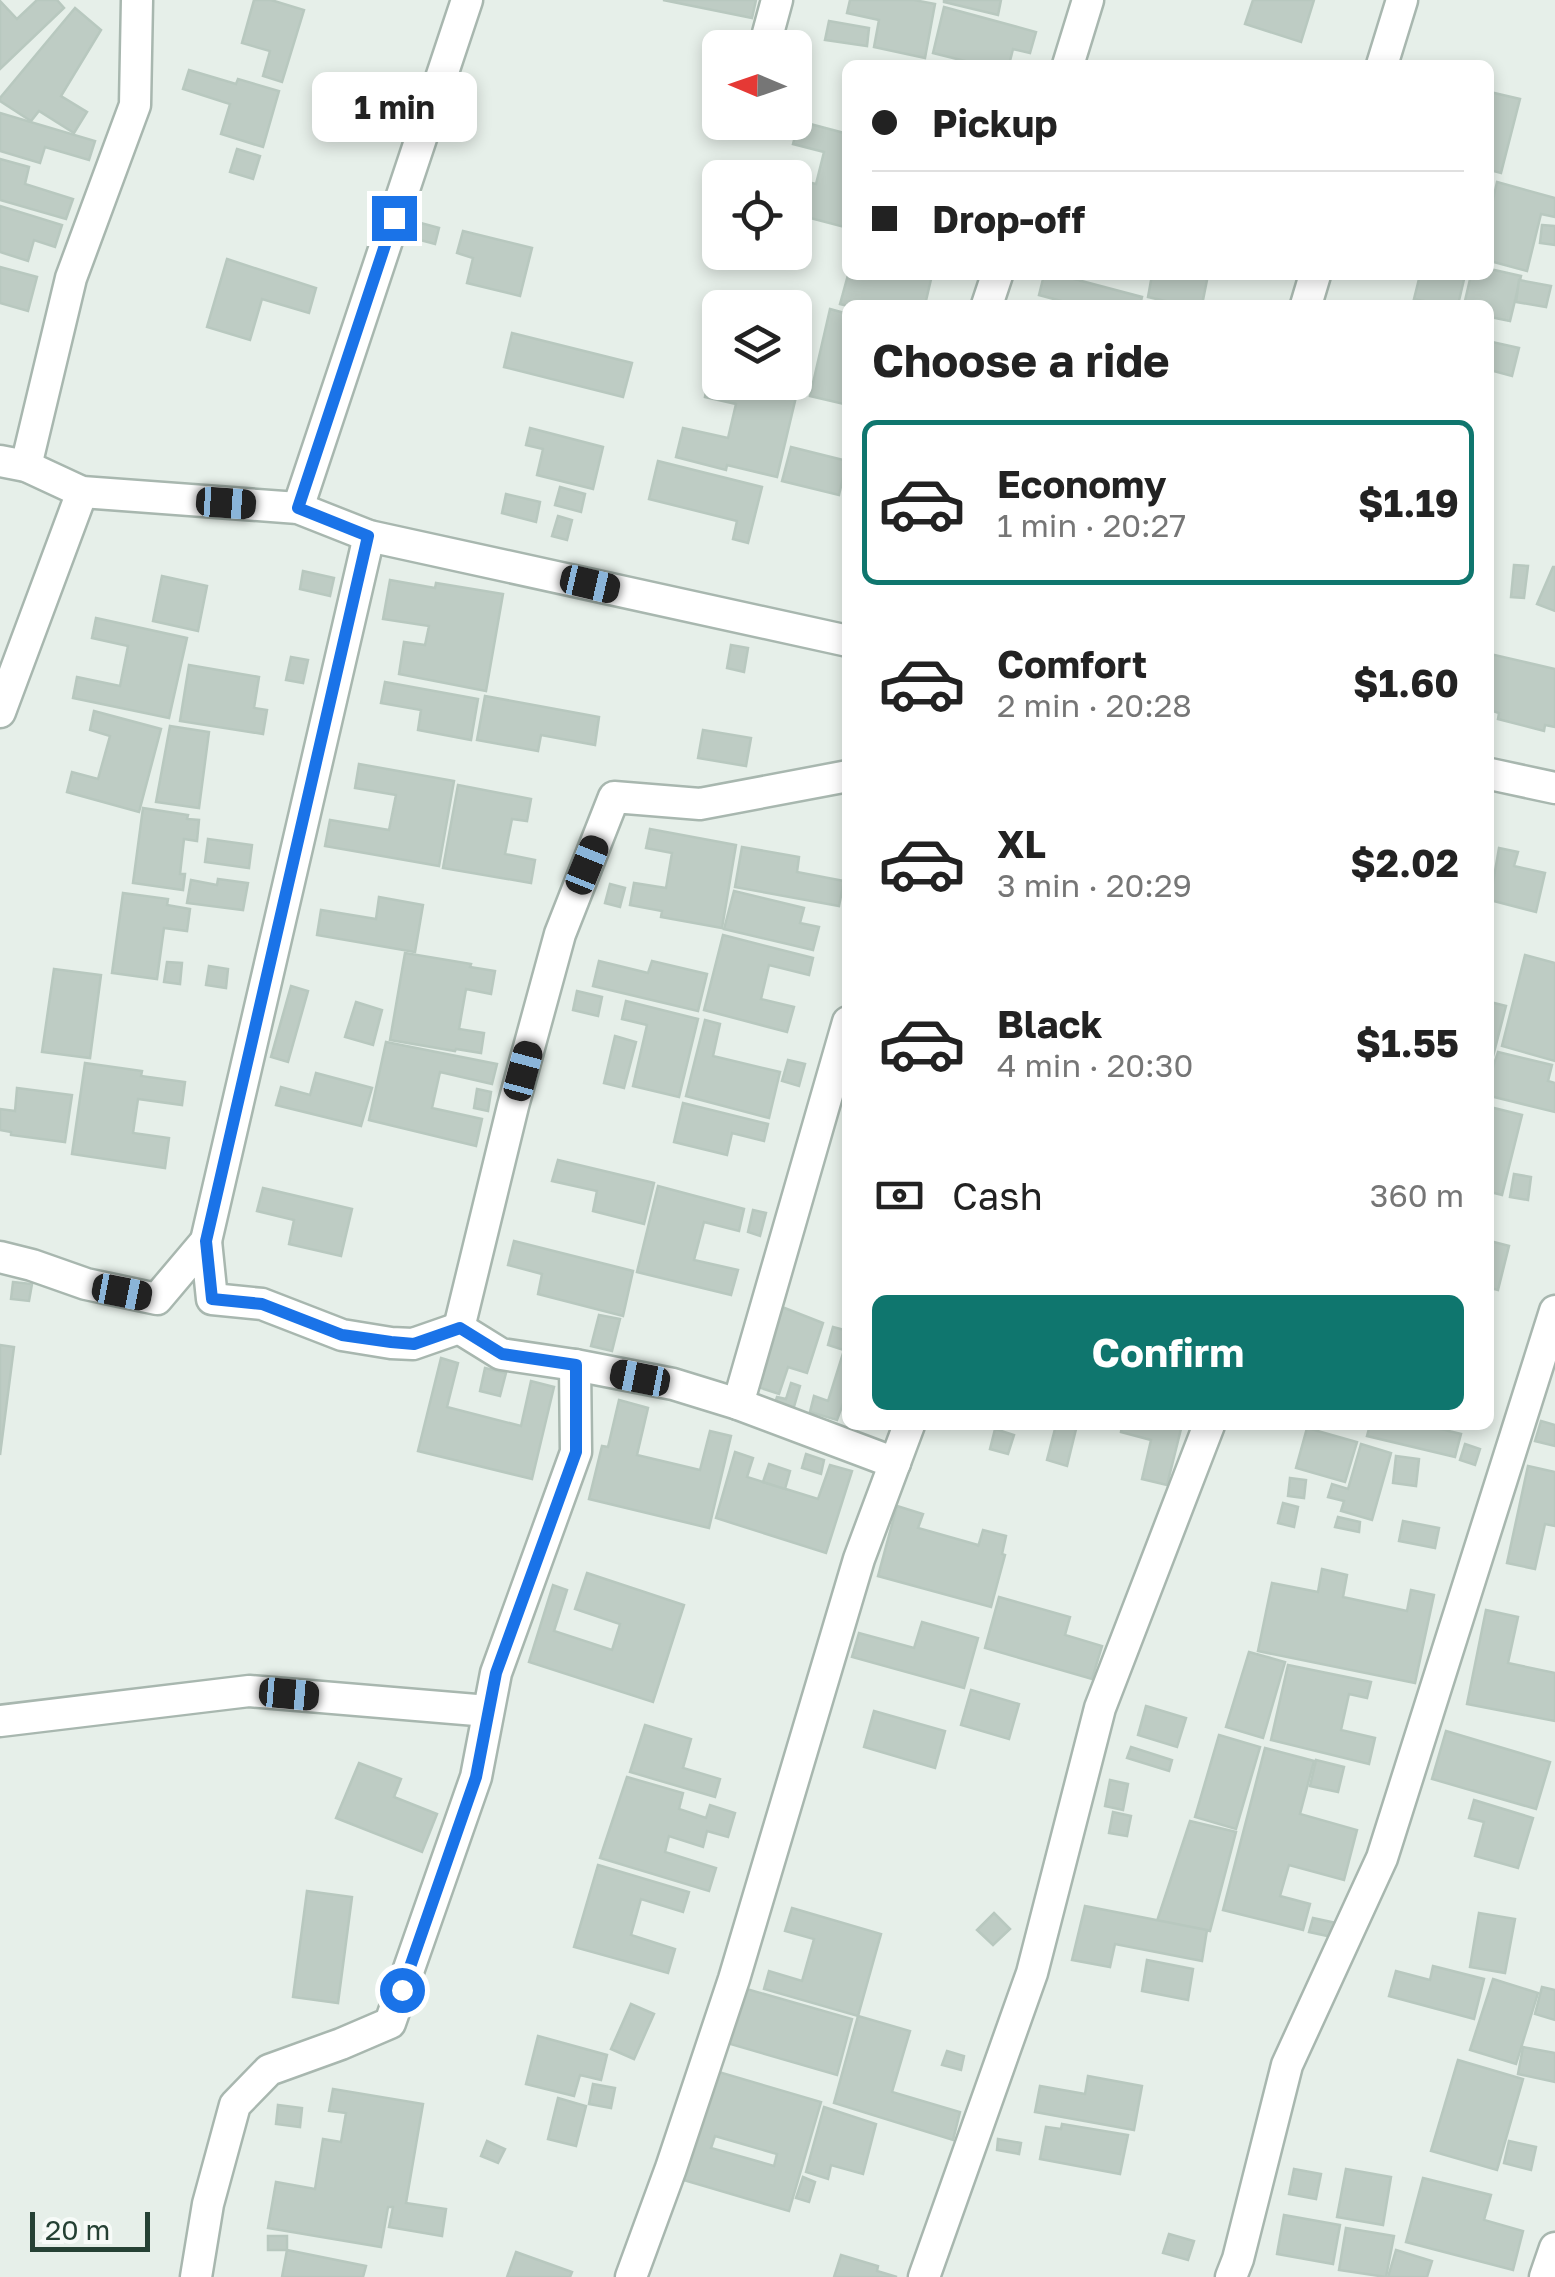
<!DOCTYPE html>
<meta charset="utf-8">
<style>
body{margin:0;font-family:"Golos Text",sans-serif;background:#f6f6f6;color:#222;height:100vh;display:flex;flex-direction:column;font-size:38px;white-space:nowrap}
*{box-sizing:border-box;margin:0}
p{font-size:32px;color:#767676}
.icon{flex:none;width:55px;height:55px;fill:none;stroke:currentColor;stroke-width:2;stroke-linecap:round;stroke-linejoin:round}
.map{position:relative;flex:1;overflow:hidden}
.drawer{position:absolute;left:842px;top:300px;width:652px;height:1130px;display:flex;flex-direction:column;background:#fff;border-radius:15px;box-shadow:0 5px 15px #0003}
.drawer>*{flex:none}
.guide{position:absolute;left:842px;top:60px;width:652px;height:220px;border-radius:15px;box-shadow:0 5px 15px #0003;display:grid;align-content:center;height:220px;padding:0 30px;background:#fff}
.needle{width:65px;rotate:272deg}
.buttons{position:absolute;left:702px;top:30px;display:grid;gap:20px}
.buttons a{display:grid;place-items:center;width:110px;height:110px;border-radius:15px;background:#fff;box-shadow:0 5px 15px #0003;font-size:50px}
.scale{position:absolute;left:30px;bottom:25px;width:120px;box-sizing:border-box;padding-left:10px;border:5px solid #254134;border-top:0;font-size:28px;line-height:35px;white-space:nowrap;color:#254134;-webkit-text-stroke:8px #f7fbf8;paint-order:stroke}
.end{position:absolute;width:45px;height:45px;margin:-22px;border:12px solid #1a73e8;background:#fff;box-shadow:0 0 0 5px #fff}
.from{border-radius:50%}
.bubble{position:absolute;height:70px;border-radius:15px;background:#fff;box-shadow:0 5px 15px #0003;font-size:32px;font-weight:700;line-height:70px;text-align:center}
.car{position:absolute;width:30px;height:60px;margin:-30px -15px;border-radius:12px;box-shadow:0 0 8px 2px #0007;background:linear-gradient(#222 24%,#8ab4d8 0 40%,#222 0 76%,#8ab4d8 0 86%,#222 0)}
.guide b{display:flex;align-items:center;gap:35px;height:95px;font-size:38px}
.guide b+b{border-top:2px solid #e0e0e0}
.guide i{width:25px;height:25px;background:#222}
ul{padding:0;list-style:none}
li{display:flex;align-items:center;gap:30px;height:165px;margin:0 20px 15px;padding:0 10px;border:5px solid transparent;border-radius:15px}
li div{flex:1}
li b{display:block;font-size:38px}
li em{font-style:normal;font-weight:700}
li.current{border-color:#0f766e}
li>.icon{width:90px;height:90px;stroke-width:1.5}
h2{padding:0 30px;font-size:45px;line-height:120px}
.pay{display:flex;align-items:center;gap:25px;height:110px;padding:0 30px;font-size:38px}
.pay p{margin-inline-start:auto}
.cta{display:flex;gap:20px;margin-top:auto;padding:20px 30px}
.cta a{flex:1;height:115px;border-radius:15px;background:#0f766e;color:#fff;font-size:40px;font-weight:700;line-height:115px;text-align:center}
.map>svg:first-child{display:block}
.building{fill:#beccc4;stroke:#b8c8bf;stroke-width:2.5;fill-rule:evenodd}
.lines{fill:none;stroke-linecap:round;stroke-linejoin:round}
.street-casing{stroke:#a8b7af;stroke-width:35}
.street{stroke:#fff;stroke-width:30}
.route{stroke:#1a73e8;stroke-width:12}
</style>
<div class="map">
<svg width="1555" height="2277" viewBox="0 0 1555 2277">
<rect width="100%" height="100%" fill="#e6efe9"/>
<g class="building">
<path d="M37 0H57L64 8 0 69V1L17 19Z"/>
<path d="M254 0H271L304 10 282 82 263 76 270 51 242 43Z"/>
<path d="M663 0H756L752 18Z"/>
<path d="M850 0H914L935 4 925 58 874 47 879 20 847 13Z"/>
<path d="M944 0H1001L998 15 944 2Z"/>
<path d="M1253 0H1314L1301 42 1245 24Z"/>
<path d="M944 7 1036 32 1030 53 1013 49 1009 65H981L933 53Z"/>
<path d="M75 8 101 30 61 96 87 112 74 133 39 111 31 121 0 101V98Z"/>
<path d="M829 21 869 28 867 46 825 40Z"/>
<path d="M189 70 236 84 238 79 279 91 263 147 221 134 230 104 183 89Z"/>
<path d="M1490 92 1520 99 1501 173 1490 170Z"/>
<path d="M0 113 95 141 89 160 45 147 40 163 0 151Z"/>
<path d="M799 121 848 134V228L795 214V179L816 184 824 152 793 144Z"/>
<path d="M237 149 260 156 253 179 230 172Z"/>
<path d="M0 159 29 167 25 184 73 199 66 219 0 200Z"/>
<path d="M1497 182 1555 198V217L1541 214 1527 271 1490 261V213Z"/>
<path d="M0 206 62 225 55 247 34 240 28 261 0 252Z"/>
<path d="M417 222 439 228 435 244 413 238Z"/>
<path d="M1542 225 1555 226V245L1540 243Z"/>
<path d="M463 231 532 248 520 296 467 283 473 258 457 253Z"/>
<path d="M227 259 316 288 309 313 262 299 250 340 207 327Z"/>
<path d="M0 267 37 277 28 311 0 303Z"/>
<path d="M1490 269 1521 276 1510 321 1490 317V305H1464L1471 275H1490Z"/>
<path d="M848 275H932L925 305 848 306 840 304Z"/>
<path d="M1044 275H1059L1142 297 1140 305H1076L1039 295Z"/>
<path d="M1152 275H1208L1202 305H1182L1148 297Z"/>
<path d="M1420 275H1465L1458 305H1443L1414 299Z"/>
<path d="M1519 280 1551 286 1546 307 1516 302Z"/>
<path d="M830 309 848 314V405L810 396Z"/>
<path d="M512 333 632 363 623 397 504 367Z"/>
<path d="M1492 342 1519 348 1512 376 1490 370Z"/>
<path d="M709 375 720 378V382H738L796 397 777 477 727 465 726 470 676 457 683 428 728 438 736 404 705 397Z"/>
<path d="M530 428 603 447 593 489 537 475 543 449 526 445Z"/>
<path d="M791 447 847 461 839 495 782 481Z"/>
<path d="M658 461 762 487 748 543 733 539 737 521 649 499Z"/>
<path d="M560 487 585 494 581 512 555 505Z"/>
<path d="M506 494 540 502 536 522 502 513Z"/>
<path d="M558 516 572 520 567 540 552 536Z"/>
<path d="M1514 565 1528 566 1524 598 1511 597Z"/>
<path d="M1553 567H1555V611L1537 604Z"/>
<path d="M303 571 334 578 330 596 300 589Z"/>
<path d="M162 576 207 586 198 631 153 621Z"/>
<path d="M390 580 435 588 436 583 503 594 486 691 399 674 404 642 425 645 429 626 383 619Z"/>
<path d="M96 618 187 638 169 718 73 698 77 677 120 686 128 646 92 638Z"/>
<path d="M731 645 748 648 744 672 727 668Z"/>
<path d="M1490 654 1555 669V727L1545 725 1544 731 1498 719 1499 713 1490 710Z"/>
<path d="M291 657 308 660 303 683 286 680Z"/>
<path d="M189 665 259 677 254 708 267 710 263 734 180 721Z"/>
<path d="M385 682 478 699 471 740 418 730 421 710 381 703Z"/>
<path d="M485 696 599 717 595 745 541 735 538 751 477 740Z"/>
<path d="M94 711 161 729 139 812 67 792 72 772 98 779 110 736 90 730Z"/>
<path d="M170 726 209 732 199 808 156 802Z"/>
<path d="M703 730 751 738 746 766 698 758Z"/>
<path d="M359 764 454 781 439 866 325 846 330 820 389 830 396 795 355 788Z"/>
<path d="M458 785 531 799 527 821 512 819 505 854 535 860 531 883 443 868Z"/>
<path d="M143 808 188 815 187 819 199 820 197 841 184 839 180 874H185L183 890 133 883Z"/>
<path d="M650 829 736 845 722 928 661 917 662 911 630 905 634 883 666 888 672 853 646 848Z"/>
<path d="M208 839 252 845 249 868 205 862Z"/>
<path d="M742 847 799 857 797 872 844 881 839 906 735 887Z"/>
<path d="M1499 848 1518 852 1514 866 1545 873 1536 912 1490 900Z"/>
<path d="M218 879 248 883 243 910 187 903 191 880 217 885Z"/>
<path d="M610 884 625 888 620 907 605 903Z"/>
<path d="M734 891 804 908 800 923 819 927 813 950 724 929Z"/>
<path d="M123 893 168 899 167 905 190 909 187 931 164 928 157 979 112 973Z"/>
<path d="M379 897 423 905 415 952 317 935 321 910 376 919Z"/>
<path d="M723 935 813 958 809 975 769 965 761 999 794 1007 787 1032 704 1010Z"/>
<path d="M405 953 471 964 470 967 495 971 491 994 466 989 459 1029 484 1033 481 1053 456 1049 455 1051 390 1040Z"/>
<path d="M1525 955 1555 963V1061L1502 1046Z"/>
<path d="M599 961 648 973 652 961 707 974 698 1011 593 986Z"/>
<path d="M167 962 182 963 180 984 164 982Z"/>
<path d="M209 966 228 969 226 988 206 985Z"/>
<path d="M54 969 101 975 90 1058 42 1052Z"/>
<path d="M291 986 308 991 288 1062 271 1057Z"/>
<path d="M577 991 602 997 598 1016 573 1010Z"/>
<path d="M626 1001 698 1019 679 1097 633 1086 647 1025 622 1019Z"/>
<path d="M356 1002 382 1010 373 1045 345 1037Z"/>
<path d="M1490 1002 1506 1006 1490 1068Z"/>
<path d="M705 1020 720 1024 713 1056 780 1072 769 1118 686 1096Z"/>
<path d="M615 1036 636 1042 624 1088 604 1083Z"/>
<path d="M386 1042 497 1064 492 1084 440 1072 432 1108 482 1119 476 1146 369 1120Z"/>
<path d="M1498 1052 1552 1065 1548 1081 1555 1083V1112L1490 1096V1076Z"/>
<path d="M788 1060 805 1064 799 1086 782 1081Z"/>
<path d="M85 1063 142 1071 141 1076 185 1082 182 1105 138 1099 133 1133 169 1138 165 1168 72 1154Z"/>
<path d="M316 1073 372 1088 361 1126 276 1105 281 1087 310 1095Z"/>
<path d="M17 1088 72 1095 65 1142 11 1135V1132L0 1130V1109L15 1111Z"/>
<path d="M477 1089 491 1092 488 1111 474 1108Z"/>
<path d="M683 1103 768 1124 764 1141 732 1133 727 1155 674 1142Z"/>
<path d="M1490 1107 1522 1115 1502 1195 1490 1192Z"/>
<path d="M558 1160 654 1183 644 1224 593 1211 597 1191 552 1181Z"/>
<path d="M1514 1174 1531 1177 1528 1200 1510 1197Z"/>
<path d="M658 1186 744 1209 739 1231 704 1222 694 1260 738 1270 731 1295 637 1272Z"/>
<path d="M263 1188 352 1209 341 1256 289 1244 294 1220 257 1211Z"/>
<path d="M753 1210 766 1213 760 1236 748 1232Z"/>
<path d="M514 1241 633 1271 623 1316 538 1294 542 1274 508 1265Z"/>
<path d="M1490 1241 1509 1246 1498 1290 1490 1288Z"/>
<path d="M13 1282 32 1284 29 1301 11 1299Z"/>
<path d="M782 1307 823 1323 807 1373 788 1367 779 1394 758 1387Z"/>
<path d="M599 1315 620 1319 612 1351 591 1346Z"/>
<path d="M833 1327 848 1331V1390L837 1420 810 1412 814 1396 828 1401 844 1350 828 1345Z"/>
<path d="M0 1345 14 1347 0 1455Z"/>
<path d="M441 1358 458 1363 447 1407 521 1426 531 1381 554 1387 532 1479 418 1451Z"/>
<path d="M485 1368 506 1373 500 1396 480 1391Z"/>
<path d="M791 1383 800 1386 793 1410 775 1403 777 1397 786 1399Z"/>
<path d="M619 1400 648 1408 637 1455 700 1470 710 1431 731 1436 709 1528 589 1499 602 1446 608 1447Z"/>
<path d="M1541 1421 1555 1425V1446L1535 1441Z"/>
<path d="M1056 1425H1077L1067 1466 1047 1460Z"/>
<path d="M1122 1425H1182L1167 1485 1142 1479 1151 1440 1121 1432Z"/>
<path d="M1370 1425H1424L1461 1434 1455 1457 1367 1436Z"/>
<path d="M1307 1428 1357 1442 1345 1482 1296 1468Z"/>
<path d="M995 1429 1014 1435 1008 1454 990 1449Z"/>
<path d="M1361 1444 1391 1453 1372 1520 1341 1511 1344 1501 1328 1497 1332 1484 1348 1489Z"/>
<path d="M1465 1444 1480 1449 1475 1465 1460 1460Z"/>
<path d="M735 1452 753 1458 747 1477 818 1499 830 1465 852 1471 826 1553 716 1518Z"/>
<path d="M806 1454 824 1460 821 1474 802 1468Z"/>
<path d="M1396 1456 1419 1459 1416 1486 1393 1483Z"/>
<path d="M769 1464 790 1471 785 1489 763 1482Z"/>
<path d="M1528 1466 1555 1472V1526L1545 1524 1535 1569 1507 1563Z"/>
<path d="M1290 1478 1306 1480 1304 1498 1288 1496Z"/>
<path d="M1283 1503 1298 1507 1294 1527 1278 1523Z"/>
<path d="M897 1506 923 1514 918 1528 978 1545V1547L983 1530 1006 1536 1002 1554 1005 1555 991 1607 878 1576Z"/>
<path d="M1338 1517 1360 1522 1359 1532 1335 1527Z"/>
<path d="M1403 1521 1439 1528 1435 1548 1399 1541Z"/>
<path d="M1322 1569 1347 1575 1343 1597 1407 1611 1411 1590 1434 1595 1415 1683 1258 1651 1272 1583 1318 1592Z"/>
<path d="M587 1573 684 1605 653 1702 529 1662 553 1585 567 1590 554 1631 612 1650 620 1624 575 1609Z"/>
<path d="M999 1597 1070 1617 1065 1635 1102 1646 1092 1679 985 1648Z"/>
<path d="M1486 1610 1518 1617 1508 1663 1555 1673V1721L1467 1704Z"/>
<path d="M922 1622 978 1638 964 1688 852 1657 859 1633 914 1648Z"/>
<path d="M1249 1652 1285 1662 1263 1738 1226 1727Z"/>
<path d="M1288 1665 1371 1682 1367 1698 1349 1694 1341 1730 1375 1738 1369 1764 1271 1740Z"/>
<path d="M971 1690 1019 1704 1009 1739 961 1725Z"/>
<path d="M1146 1706 1186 1718 1177 1747 1138 1735Z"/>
<path d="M874 1711 945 1731 935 1768 864 1747Z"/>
<path d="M645 1725 691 1739 683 1768 720 1779 715 1797 630 1772Z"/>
<path d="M1446 1731 1550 1762 1536 1809 1432 1779Z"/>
<path d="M1219 1735 1260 1747 1236 1829 1195 1817Z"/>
<path d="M1131 1747 1172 1760 1169 1771 1127 1758Z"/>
<path d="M1265 1748 1314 1761 1300 1814 1357 1830 1344 1880 1289 1865 1280 1896 1310 1904 1303 1930 1223 1910Z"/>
<path d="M1316 1760 1344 1767 1338 1792 1310 1786Z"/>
<path d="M359 1763 401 1779 394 1797 437 1814 422 1852 336 1818Z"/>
<path d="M627 1777 683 1793 679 1809 706 1818 710 1805 735 1813 728 1837 707 1831 703 1847 669 1836 665 1852 716 1868 709 1891 600 1858Z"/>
<path d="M1110 1780 1128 1784 1123 1810 1105 1806Z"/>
<path d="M1474 1800 1533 1818 1518 1868 1475 1856 1484 1822 1469 1818Z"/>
<path d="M1113 1812 1131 1816 1127 1836 1109 1833Z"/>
<path d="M1190 1821 1236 1832 1210 1931 1157 1921Z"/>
<path d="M598 1865 689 1892 683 1912 641 1899 631 1935 675 1949 668 1973 574 1947Z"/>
<path d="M307 1891 352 1897 338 2003 293 1997Z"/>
<path d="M1085 1906 1207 1930 1202 1961 1115 1944 1110 1967 1072 1960Z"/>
<path d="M792 1908 881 1934 858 2016 764 1989 769 1971 802 1981 814 1939 785 1931Z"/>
<path d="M994 1913 1010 1929 993 1945 977 1930Z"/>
<path d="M1479 1913 1515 1919 1505 1973 1470 1967Z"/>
<path d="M1313 1918 1336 1923 1332 1937 1309 1932Z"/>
<path d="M1147 1960 1193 1969 1188 2000 1142 1991Z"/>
<path d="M1433 1966 1484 1979 1474 2019 1389 1996 1396 1971 1430 1980Z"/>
<path d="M1493 1979 1538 1993 1516 2064 1470 2050Z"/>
<path d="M736 1986 852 2019 837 2075 720 2041Z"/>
<path d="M1542 1987 1555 1990V2020L1535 2014Z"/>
<path d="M631 2004 654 2014 634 2059 611 2049Z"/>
<path d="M858 2016 910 2031 892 2092 960 2112 953 2140 834 2103Z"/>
<path d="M538 2036 607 2055 601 2080 580 2075 574 2096 526 2084Z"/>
<path d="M1523 2047 1555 2053V2082L1518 2074Z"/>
<path d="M947 2051 964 2056 961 2070 942 2065Z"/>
<path d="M1458 2060 1523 2079 1497 2170 1431 2151Z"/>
<path d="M705 2068 821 2102 789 2211 673 2177ZM715 2136 777 2154 774 2166 711 2148Z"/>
<path d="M1088 2076 1142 2086 1134 2130 1035 2112 1040 2086 1085 2094Z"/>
<path d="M593 2084 615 2088 611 2108 589 2104Z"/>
<path d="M333 2089 423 2104 406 2203 446 2209 442 2236 389 2227 393 2207H388L381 2247 268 2228 276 2182 315 2189 323 2139 341 2142 346 2113 329 2111Z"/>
<path d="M558 2098 586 2106 576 2146 548 2139Z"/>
<path d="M278 2105 302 2108 300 2127 276 2124Z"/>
<path d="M824 2107 876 2124 863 2174 831 2165 828 2179 806 2172Z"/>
<path d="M1062 2124 1128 2135 1120 2174 1040 2159 1046 2127 1061 2129Z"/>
<path d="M998 2139 1021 2143 1019 2154 997 2150Z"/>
<path d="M487 2141 505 2149 498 2163 481 2156Z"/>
<path d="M1509 2141 1536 2147 1531 2170 1504 2163Z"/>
<path d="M1294 2169 1321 2174 1316 2199 1289 2194Z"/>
<path d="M1346 2169 1391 2177 1383 2225 1337 2217Z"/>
<path d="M803 2177 815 2182 809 2202 796 2198Z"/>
<path d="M1423 2178 1491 2195 1484 2220 1523 2231 1513 2270 1406 2242Z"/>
<path d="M1284 2215 1340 2225 1333 2264 1277 2254Z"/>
<path d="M1346 2228 1394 2236 1386 2277 1339 2270Z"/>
<path d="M1169 2234 1194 2241 1188 2260 1163 2253Z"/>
<rect x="268" y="2236" width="19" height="14"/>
<path d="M287 2250 366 2266 363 2277H282Z"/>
<path d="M1396 2250 1432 2261 1427 2277H1388Z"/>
<path d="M516 2252 572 2272 570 2277H507Z"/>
<path d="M841 2255 878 2266 877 2271 897 2277H834Z"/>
</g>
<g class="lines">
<defs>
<g id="street">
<path d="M764 48 777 0"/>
<path d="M1068 65 1088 0"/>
<path d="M1382 65 1402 0"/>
<path d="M987 305 997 275"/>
<path d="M1306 305 1315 275"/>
<path d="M0 461 26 466 82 492 298 508 369 536 848 641"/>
<path d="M26 466 71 278 135 105 137 0"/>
<path d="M298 508 467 0"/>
<path d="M0 712 82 492"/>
<path d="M1490 774 1555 788"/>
<path d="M848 1022 738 1404 895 1463"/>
<path d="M206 1241 369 536"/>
<path d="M0 1257 32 1265 86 1284 157 1299 206 1241 212 1299 262 1304 342 1335 391 1343 413 1344 459 1328 501 1354 575 1365 673 1384 738 1404"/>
<path d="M459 1328 513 1106 560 934 614 797 700 804 848 776"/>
<path d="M0 1721 249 1691 488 1711"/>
<path d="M196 2277 208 2204 235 2105 269 2070 341 2044 390 2023 476 1777 496 1673 576 1452 575 1365"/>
<path d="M631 2277 671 2168 734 1979 859 1559 909 1425"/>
<path d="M924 2277 1032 1973 1100 1708 1209 1425"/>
<path d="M1231 2277 1238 2259 1287 2065 1382 1858 1555 1311"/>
<path d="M1545 2277 1555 2248"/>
</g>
</defs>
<use href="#street" class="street-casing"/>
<use href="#street" class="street"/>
</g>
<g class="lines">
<path class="route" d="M394 218 298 508 368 536 206 1241 212 1299 262 1304 342 1335 391 1342 414 1344 460 1328 502 1354 576 1365V1452L496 1673 476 1777 402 1990"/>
</g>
</svg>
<div class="buttons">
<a><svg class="needle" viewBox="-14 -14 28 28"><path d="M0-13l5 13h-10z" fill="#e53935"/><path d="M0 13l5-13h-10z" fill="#767676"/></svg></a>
<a><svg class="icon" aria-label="locate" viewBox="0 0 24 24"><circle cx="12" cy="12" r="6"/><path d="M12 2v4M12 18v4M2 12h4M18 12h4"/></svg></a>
<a><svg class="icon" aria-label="layers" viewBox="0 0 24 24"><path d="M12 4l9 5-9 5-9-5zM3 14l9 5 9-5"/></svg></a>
</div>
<div class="scale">20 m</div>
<i class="end from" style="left:402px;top:1990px"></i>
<i class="end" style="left:394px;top:218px"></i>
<div class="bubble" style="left:312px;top:72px;width:165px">1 min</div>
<i class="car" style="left:226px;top:503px;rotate:94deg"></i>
<i class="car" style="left:590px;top:584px;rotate:103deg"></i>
<i class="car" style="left:587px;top:865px;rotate:22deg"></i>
<i class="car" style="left:523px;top:1071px;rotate:15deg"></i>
<i class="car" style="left:122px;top:1292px;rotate:101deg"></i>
<i class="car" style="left:640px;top:1378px;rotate:281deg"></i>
<i class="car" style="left:289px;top:1694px;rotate:95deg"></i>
<div class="guide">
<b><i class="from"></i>Pickup</b>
<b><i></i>Drop-off</b>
</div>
<section class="drawer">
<h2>Choose a ride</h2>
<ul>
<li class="current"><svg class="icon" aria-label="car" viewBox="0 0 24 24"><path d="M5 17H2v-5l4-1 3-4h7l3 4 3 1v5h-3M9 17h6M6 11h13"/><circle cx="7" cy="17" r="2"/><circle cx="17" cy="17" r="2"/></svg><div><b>Economy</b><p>1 min · 20:27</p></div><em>$1.19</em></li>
<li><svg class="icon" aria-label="car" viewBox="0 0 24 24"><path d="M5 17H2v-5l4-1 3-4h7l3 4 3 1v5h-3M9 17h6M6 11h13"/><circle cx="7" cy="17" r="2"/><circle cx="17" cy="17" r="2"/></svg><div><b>Comfort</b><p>2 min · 20:28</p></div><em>$1.60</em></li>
<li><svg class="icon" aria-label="car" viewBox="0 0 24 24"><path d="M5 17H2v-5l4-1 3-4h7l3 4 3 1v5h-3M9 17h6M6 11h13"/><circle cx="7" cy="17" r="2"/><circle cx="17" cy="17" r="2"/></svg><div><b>XL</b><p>3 min · 20:29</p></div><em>$2.02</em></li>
<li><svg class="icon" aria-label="car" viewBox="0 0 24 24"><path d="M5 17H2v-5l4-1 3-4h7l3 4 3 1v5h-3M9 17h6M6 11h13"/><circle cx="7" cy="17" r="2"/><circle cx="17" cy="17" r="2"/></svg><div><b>Black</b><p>4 min · 20:30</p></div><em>$1.55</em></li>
</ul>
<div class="pay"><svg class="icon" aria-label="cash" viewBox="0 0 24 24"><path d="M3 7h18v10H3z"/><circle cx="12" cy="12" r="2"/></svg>Cash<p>360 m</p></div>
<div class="cta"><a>Confirm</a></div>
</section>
</div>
